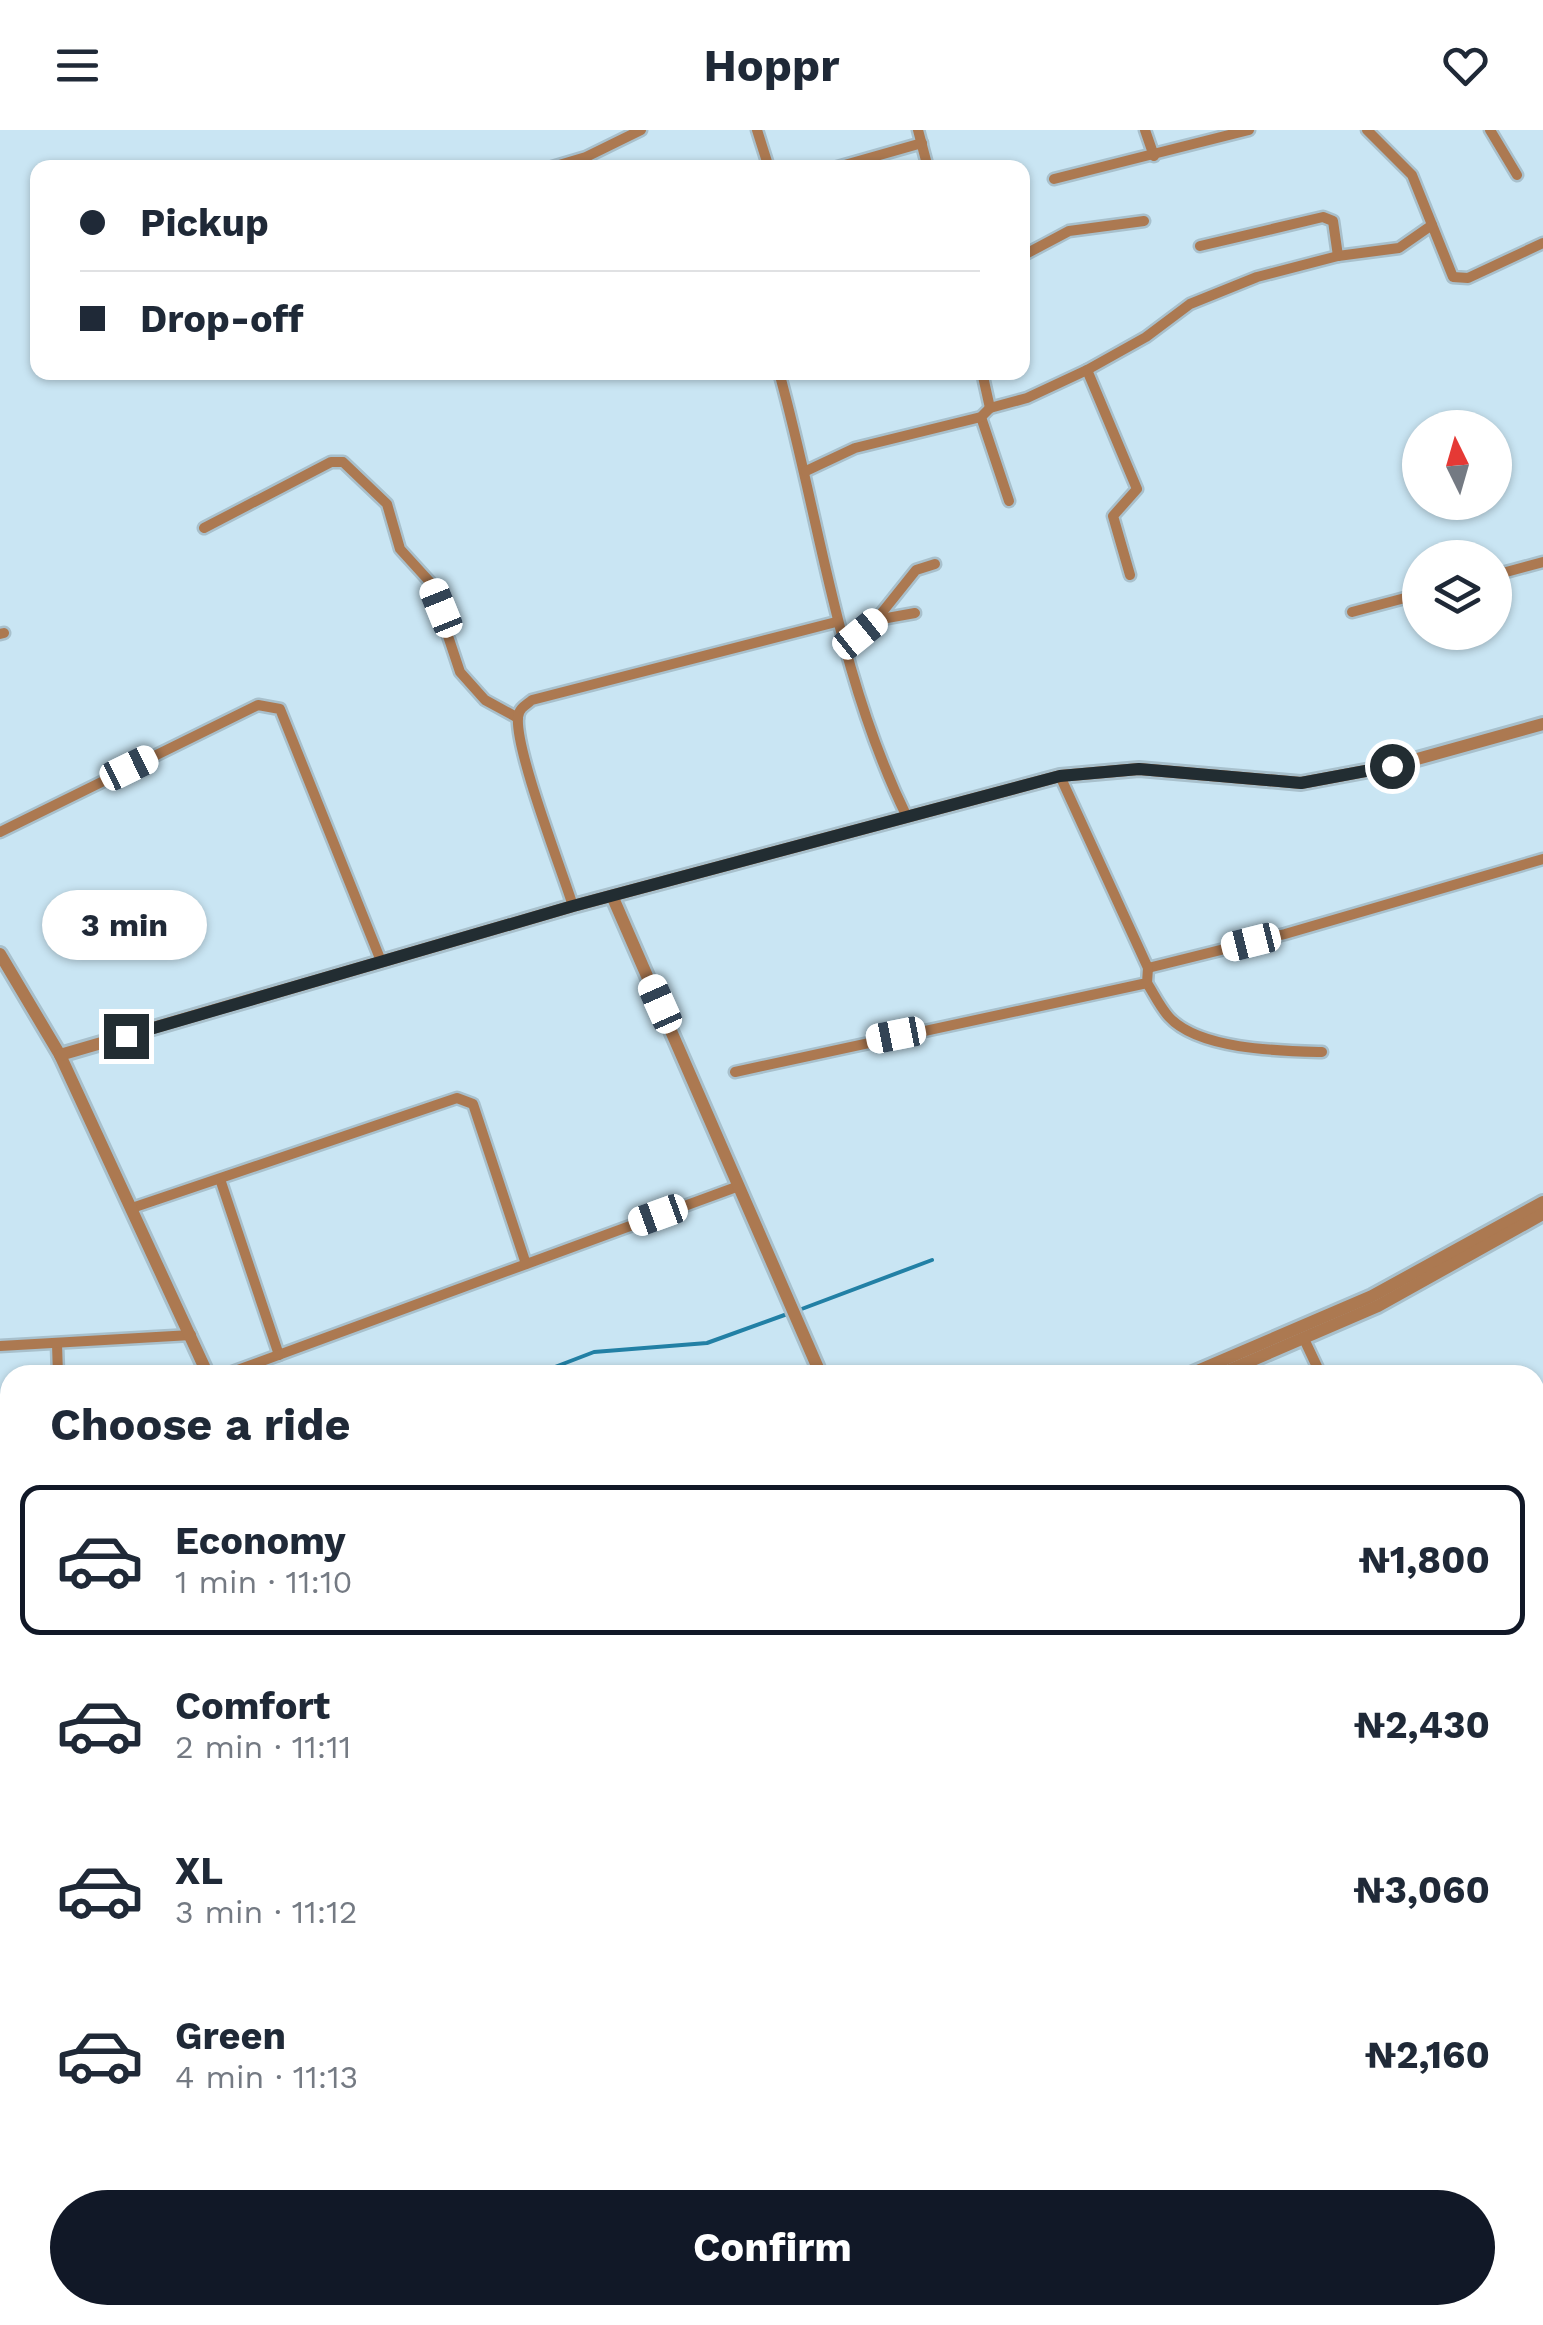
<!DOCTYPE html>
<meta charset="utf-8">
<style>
body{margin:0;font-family:"Work Sans",sans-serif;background:#f2f2f3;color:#1f2937;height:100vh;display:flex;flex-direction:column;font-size:38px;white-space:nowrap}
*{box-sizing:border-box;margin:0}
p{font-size:32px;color:#747a83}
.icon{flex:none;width:55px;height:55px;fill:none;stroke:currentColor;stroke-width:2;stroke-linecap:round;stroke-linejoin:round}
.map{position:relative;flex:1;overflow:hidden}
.side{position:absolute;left:0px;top:1235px;width:1545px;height:960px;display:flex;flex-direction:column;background:#fff;border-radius:30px 30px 0 0;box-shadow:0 2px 8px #0004}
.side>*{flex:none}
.hud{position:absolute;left:30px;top:30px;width:1000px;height:220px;border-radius:20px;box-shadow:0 2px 8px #0004;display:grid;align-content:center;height:220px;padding:0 50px;background:#fff}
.needle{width:65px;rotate:355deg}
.tools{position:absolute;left:1402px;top:280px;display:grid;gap:20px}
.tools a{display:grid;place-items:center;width:110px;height:110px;border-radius:50%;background:#fff;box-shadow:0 2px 8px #0004;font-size:50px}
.end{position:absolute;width:45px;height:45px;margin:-22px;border:12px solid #222d32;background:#fff;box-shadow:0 0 0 5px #fff}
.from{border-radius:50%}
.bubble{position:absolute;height:70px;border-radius:35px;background:#fff;box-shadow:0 2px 8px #0004;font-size:32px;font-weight:700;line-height:70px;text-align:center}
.car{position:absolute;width:30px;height:60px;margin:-30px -15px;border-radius:12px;box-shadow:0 0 8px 2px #0007;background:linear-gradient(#fff 24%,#345 0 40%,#fff 0 76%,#345 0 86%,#fff 0)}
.hud b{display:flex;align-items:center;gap:35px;height:95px;font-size:38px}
.hud b+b{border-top:2px solid #e0e1e3}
.hud i{width:25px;height:25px;background:#1f2937}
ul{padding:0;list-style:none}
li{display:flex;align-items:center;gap:30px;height:150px;margin:0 20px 15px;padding:0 30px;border:5px solid transparent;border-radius:20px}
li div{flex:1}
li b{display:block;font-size:38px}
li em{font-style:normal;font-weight:700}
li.selected{border-color:#111827}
li>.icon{width:90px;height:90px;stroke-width:1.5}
h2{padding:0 50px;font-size:45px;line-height:120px}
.action{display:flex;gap:20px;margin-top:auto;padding:20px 50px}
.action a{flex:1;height:115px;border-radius:60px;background:#111827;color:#fff;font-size:40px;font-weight:700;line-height:115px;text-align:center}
header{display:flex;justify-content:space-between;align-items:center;height:130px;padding:0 50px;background:#fff;font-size:45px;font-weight:700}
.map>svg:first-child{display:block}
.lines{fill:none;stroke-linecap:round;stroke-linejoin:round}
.stream{stroke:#2280a5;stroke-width:4}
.minor-casing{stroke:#a8c0cc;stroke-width:15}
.tertiary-casing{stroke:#a8c0cc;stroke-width:18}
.minor{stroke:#ac7951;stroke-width:10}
.tertiary{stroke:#ac7951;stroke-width:12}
.route{stroke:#222d32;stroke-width:12}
</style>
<header><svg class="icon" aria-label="menu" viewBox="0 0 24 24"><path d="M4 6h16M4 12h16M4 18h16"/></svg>Hoppr<svg class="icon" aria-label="heart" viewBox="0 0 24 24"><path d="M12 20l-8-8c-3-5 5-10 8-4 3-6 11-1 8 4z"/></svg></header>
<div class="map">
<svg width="1543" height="2195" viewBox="0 0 1543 2195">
<rect width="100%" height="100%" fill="#c9e5f3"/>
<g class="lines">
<g class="stream">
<path d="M799 1180 932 1130"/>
<path d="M534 1245 594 1222 707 1213 790 1183"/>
</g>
<defs>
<g id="minor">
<path d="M757 0 769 38"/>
<path d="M918 0 928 38"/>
<path d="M1145 0 1154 26"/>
<path d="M1367 0 1412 45 1453 147 1468 148 1543 113"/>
<path d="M1490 0 1517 45"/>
<path d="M549 38 586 27 641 0"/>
<path d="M834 38 922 13"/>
<path d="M1054 49 1249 0"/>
<path d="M1200 116 1323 87 1333 91 1338 126"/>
<path d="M1022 126 1069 101 1144 91"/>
<path d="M1087 240 1137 359 1113 386 1130 445"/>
<path d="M779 242C821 394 837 544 907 687"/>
<path d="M982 242 990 278"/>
<path d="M981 287 1009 371"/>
<path d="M806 341 855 318 981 287 990 278 1027 268 1087 240 1146 207 1190 174 1257 147 1338 126 1399 118 1432 95"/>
<path d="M204 398 331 332H343L387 374 400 419 430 452 460 542 485 570 518 588"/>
<path d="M1495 445 1543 432"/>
<path d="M1352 482 1420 464"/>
<path d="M876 490 915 483"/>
<path d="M0 504 4 503"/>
<path d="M843 518 876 490 916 440 935 434"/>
<path d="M0 702 258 575 280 579 381 831"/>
<path d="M573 776C561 738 515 620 518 587 519 578 526 575 532 570L836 492"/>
<path d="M1148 838 1285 804 1543 729"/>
<path d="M1147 853C1154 864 1160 877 1169 887 1199 920 1281 921 1322 922"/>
<path d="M735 942 1147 853 1148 838 1060 646"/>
<path d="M220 1049 279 1225"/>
<path d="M132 1078 457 968 473 974 526 1134"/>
<path d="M1304 1209 1321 1245"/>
<path d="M57 1214 58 1245"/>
<path d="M0 1216 191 1205"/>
<path d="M224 1245 739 1056"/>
<path d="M0 1291H10"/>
<path d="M1535 1493 1543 1480"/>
<path d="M1535 1597 1543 1592"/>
<path d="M0 1723 10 1729"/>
<path d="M1535 1794 1543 1807"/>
<path d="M0 1861 10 1858"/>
<path d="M0 1985 10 1982"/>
<path d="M0 2119 10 2159"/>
<path d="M16 2185 19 2195"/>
<path d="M329 2185 333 2195"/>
<path d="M757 2185 761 2195"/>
<path d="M1050 2185 1054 2195"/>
<path d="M171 2195 204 2185"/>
<path d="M962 2195 993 2185"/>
</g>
<g id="tertiary">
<path d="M613 768 821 1245"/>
<path d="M0 824 60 925 208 1245"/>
<path d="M60 925 573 776 1060 646 1139 639 1301 653 1392 636 1543 594"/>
<path d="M1188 1245 1372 1166 1543 1072"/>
<path d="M1218 1245 1378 1176 1543 1084"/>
<path d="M605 2185 609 2195"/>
<path d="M1170 2185 1174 2195"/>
<path d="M1185 2185 1188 2195"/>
</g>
</defs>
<use href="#minor" class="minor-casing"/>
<use href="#tertiary" class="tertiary-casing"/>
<use href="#minor" class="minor"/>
<use href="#tertiary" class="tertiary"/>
</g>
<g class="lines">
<path class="route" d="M126 906 573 776 1060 646 1139 639 1301 653 1392 636"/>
</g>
</svg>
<div class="tools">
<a><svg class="needle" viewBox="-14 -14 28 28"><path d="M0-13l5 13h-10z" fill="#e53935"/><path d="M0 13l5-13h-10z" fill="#747a83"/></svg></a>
<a><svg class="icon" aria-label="layers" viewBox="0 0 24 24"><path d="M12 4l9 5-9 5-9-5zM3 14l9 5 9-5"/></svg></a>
</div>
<i class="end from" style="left:1392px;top:636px"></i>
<i class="end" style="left:126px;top:906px"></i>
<div class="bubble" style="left:42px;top:760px;width:165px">3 min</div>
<i class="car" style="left:441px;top:478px;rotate:338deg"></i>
<i class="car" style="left:860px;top:504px;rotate:51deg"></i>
<i class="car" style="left:129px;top:638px;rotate:64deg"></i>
<i class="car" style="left:1251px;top:812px;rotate:256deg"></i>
<i class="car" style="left:660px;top:874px;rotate:336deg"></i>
<i class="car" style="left:896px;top:905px;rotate:259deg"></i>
<i class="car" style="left:658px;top:1085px;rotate:250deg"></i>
<div class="hud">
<b><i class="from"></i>Pickup</b>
<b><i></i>Drop-off</b>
</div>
<section class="side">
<h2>Choose a ride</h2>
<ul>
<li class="selected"><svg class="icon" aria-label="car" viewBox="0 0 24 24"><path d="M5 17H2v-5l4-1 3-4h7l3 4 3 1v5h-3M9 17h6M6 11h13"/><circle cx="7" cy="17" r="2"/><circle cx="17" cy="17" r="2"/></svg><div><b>Economy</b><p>1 min · 11:10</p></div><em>₦1,800</em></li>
<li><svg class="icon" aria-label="car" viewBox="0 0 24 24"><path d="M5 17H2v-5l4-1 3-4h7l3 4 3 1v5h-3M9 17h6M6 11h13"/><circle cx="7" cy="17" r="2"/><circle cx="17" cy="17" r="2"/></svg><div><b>Comfort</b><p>2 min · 11:11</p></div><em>₦2,430</em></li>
<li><svg class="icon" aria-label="car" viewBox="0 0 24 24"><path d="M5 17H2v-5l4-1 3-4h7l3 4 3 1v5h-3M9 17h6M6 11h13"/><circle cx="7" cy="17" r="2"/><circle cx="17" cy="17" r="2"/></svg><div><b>XL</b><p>3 min · 11:12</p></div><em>₦3,060</em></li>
<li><svg class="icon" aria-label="car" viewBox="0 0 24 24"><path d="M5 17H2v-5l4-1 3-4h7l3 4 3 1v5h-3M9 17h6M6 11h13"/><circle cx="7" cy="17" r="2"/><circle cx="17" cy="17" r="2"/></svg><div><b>Green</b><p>4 min · 11:13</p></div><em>₦2,160</em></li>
</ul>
<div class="action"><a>Confirm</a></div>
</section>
</div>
